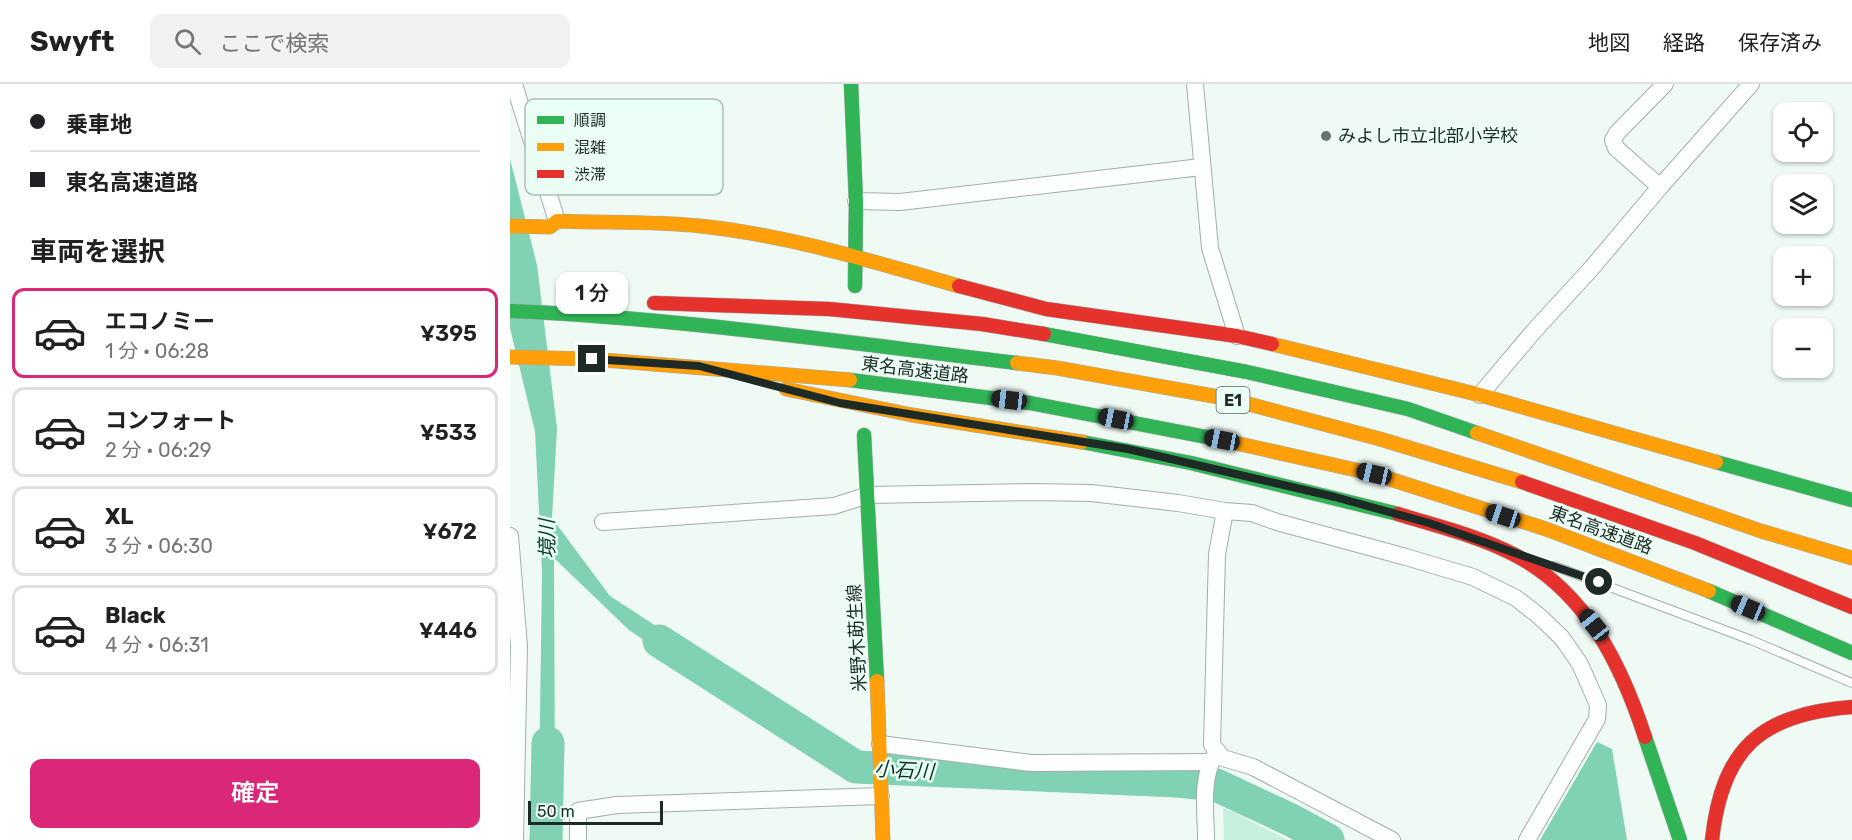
<!DOCTYPE html>
<html lang="ja">
<meta charset="utf-8">
<style>
body{margin:0;font-family:Rubik,"Noto Sans JP",sans-serif;background:#f2f2f2;color:#202124;height:100vh;display:flex;flex-direction:column;font-size:22px;white-space:nowrap}
*{box-sizing:border-box;margin:0}
p{font-size:20px;color:#757577}
.icon{flex:none;width:33px;height:33px;fill:none;stroke:currentColor;stroke-width:2;stroke-linecap:round;stroke-linejoin:round}
.map{position:relative;flex:1;overflow:hidden}
.drawer{display:flex;flex-direction:column;background:#fff;width:510px}
.drawer>*{flex:none}
.hud{display:grid;align-content:center;height:132px;padding:0 30px;background:#fff}
.buttons{position:absolute;left:1263px;top:18px;display:grid;gap:12px}
.buttons a{display:grid;place-items:center;width:60px;height:60px;border-radius:12px;background:#fff;box-shadow:0 2px 4px #0004;font-size:30px}
.scale{position:absolute;left:18px;bottom:15px;width:135px;box-sizing:border-box;padding-left:6px;border:3px solid #1e2a25;border-top:0;font-size:16px;line-height:21px;white-space:nowrap;color:#1e2a25;-webkit-text-stroke:4px #ebfef5;paint-order:stroke}
.end{position:absolute;width:27px;height:27px;margin:-14px;border:8px solid #1e2a25;background:#fff;box-shadow:0 0 0 3px #fff}
.from{border-radius:50%}
.bubble{position:absolute;height:42px;border-radius:12px;background:#fff;box-shadow:0 2px 4px #0004;font-size:20px;font-weight:600;line-height:42px;text-align:center}
.car{position:absolute;width:18px;height:36px;margin:-18px -9px;border-radius:8px;box-shadow:0 0 4px 2px #0007;background:linear-gradient(#222 24%,#8ab4d8 0 40%,#222 0 76%,#8ab4d8 0 86%,#222 0)}
.hud b{display:flex;align-items:center;gap:21px;height:57px;font-size:22px}
.hud b+b{border-top:2px solid #e0e0e0}
.hud i{width:15px;height:15px;background:#202124}
ul{padding:0;list-style:none}
li{display:flex;align-items:center;gap:18px;height:90px;margin:0 12px 9px;padding:0 18px;border:3px solid #e0e0e0;border-radius:12px}
li div{flex:1}
li b{display:block;font-size:22px}
li em{font-style:normal;font-weight:600}
li.selected{border-color:#db2777}
li>.icon{width:54px;height:54px;stroke-width:1.5}
h2{padding:0 30px;font-size:27px;line-height:72px}
.button{display:flex;gap:12px;margin-top:auto;padding:12px 30px}
.button a{flex:1;height:69px;border-radius:12px;background:#db2777;color:#fff;font-size:24px;font-weight:600;line-height:69px;text-align:center}
header{display:flex;align-items:center;gap:36px;box-sizing:border-box;height:84px;padding:0 30px;background:#fff;border-bottom:2px solid #e0e0e0}
header strong{font-size:28px}
nav{display:flex;gap:33px;margin-inline-start:auto;font-size:21px}
.search{width:420px;height:54px;background:#f2f2f2;display:flex;align-items:center;gap:15px;box-sizing:border-box;padding:0 21px;border-radius:12px;color:#757577;font-size:22px}
main{display:flex;flex:1;min-height:0}
.map>svg:first-child{display:block}
.green{fill:#c6f0dd}
.water{fill:#80d2b3}
.lines{fill:none;stroke-linecap:round;stroke-linejoin:round}
.river{stroke:#80d2b3;stroke-width:33}
.lane-casing{stroke:#a3aea9;stroke-width:10}
.street-casing{stroke:#a3aea9;stroke-width:18}
.fast-casing{stroke:#a3aea9;stroke-width:15}
.slow-casing{stroke:#a3aea9;stroke-width:15}
.jam-casing{stroke:#a3aea9;stroke-width:15}
.lane{stroke:#fdfefe;stroke-width:8}
.street{stroke:#fdfefe;stroke-width:16}
.fast{stroke:#30b455;stroke-width:14}
.slow{stroke:#ff9f0a;stroke-width:14}
.jam{stroke:#e5322d;stroke-width:14}
.route{stroke:#1e2a25;stroke-width:8}
.poi-dot{fill:#67736e;stroke:#ebfef5;stroke-width:2}
.labels{text-anchor:middle;stroke-width:5;stroke-linejoin:round;paint-order:stroke}
.shield{fill:#ebfef5;stroke:#5c6a63;stroke-width:1.5}
.shield-label{font-size:16px;font-weight:bold;fill:#1e2a25}
.poi-label{font-size:18px;fill:#1e2a25;stroke:#ebfef5;text-anchor:start}
.street-label{font-size:18px;fill:#1e2a25;stroke:#ebfef5}
.water-label{font-size:20px;font-style:italic;fill:#033726;stroke:#ebfef5}
.key{fill:#ebfef5;stroke:#aebeb7;stroke-width:1.5}
.key-label{font-size:16px;fill:#1e2a25}
</style>
<header>
<strong>Swyft</strong>
<div class="search"><svg class="icon" aria-label="search" viewBox="0 0 24 24"><circle cx="10" cy="10" r="6"/><path d="M15 15l6 6"/></svg>ここで検索</div>
<nav><a>地図</a><a>経路</a><a>保存済み</a></nav>
</header>
<main>
<section class="drawer">
<div class="hud">
<b><i class="from"></i>乗車地</b>
<b><i></i>東名高速道路</b>
</div>
<h2>車両を選択</h2>
<ul>
<li class="selected"><svg class="icon" aria-label="car" viewBox="0 0 24 24"><path d="M5 17H2v-5l4-1 3-4h7l3 4 3 1v5h-3M9 17h6M6 11h13"/><circle cx="7" cy="17" r="2"/><circle cx="17" cy="17" r="2"/></svg><div><b>エコノミー</b><p>1 分 · 06:28</p></div><em>¥395</em></li>
<li><svg class="icon" aria-label="car" viewBox="0 0 24 24"><path d="M5 17H2v-5l4-1 3-4h7l3 4 3 1v5h-3M9 17h6M6 11h13"/><circle cx="7" cy="17" r="2"/><circle cx="17" cy="17" r="2"/></svg><div><b>コンフォート</b><p>2 分 · 06:29</p></div><em>¥533</em></li>
<li><svg class="icon" aria-label="car" viewBox="0 0 24 24"><path d="M5 17H2v-5l4-1 3-4h7l3 4 3 1v5h-3M9 17h6M6 11h13"/><circle cx="7" cy="17" r="2"/><circle cx="17" cy="17" r="2"/></svg><div><b>XL</b><p>3 分 · 06:30</p></div><em>¥672</em></li>
<li><svg class="icon" aria-label="car" viewBox="0 0 24 24"><path d="M5 17H2v-5l4-1 3-4h7l3 4 3 1v5h-3M9 17h6M6 11h13"/><circle cx="7" cy="17" r="2"/><circle cx="17" cy="17" r="2"/></svg><div><b>Black</b><p>4 分 · 06:31</p></div><em>¥446</em></li>
</ul>
<div class="button"><a>確定</a></div>
</section>
<div class="map">
<svg width="1342" height="756" viewBox="0 0 1342 756">
<rect width="100%" height="100%" fill="#effaf5"/>
<path class="green" d="M713 723 778 756H714Z"/>
<g class="water">
<path d="M0 75 27 181 47 344 42 434 100 512 192 572 183 589 119 546 44 474 45 705 29 706 32 488 25 347 0 244Z"/>
<path d="M1087 658 1102 665 1117 756H1030Z"/>
</g>
<g class="lines">
<g class="river">
<path d="M149 557 346 683 667 697 706 701 781 736 818 756"/>
<path d="M36 756 38 659"/>
</g>
<defs>
<path id="lane" d="M1044 482 1241 556 1342 599"/>
<g id="street">
<path d="M4 0 47 137"/>
<path d="M685 0 700 164 727 252"/>
<path d="M1150 103 1106 64 1103 56 1107 49 1155 0"/>
<path d="M346 117 390 118 691 83"/>
<path d="M970 311 1023 248 1080 186 1150 103 1241 0"/>
<path d="M715 427 707 470 702 661 713 674 743 683 882 756"/>
<path d="M93 438 324 422 358 411 522 408 581 409 668 419 715 427 742 429 767 438 896 473 963 493 1006 514 1029 532 1052 554 1070 580 1088 621 1087 635 1017 756"/>
<path d="M0 452 9 562 5 756"/>
<path d="M370 660 521 679 700 678"/>
<path d="M68 756V727L107 721 371 712"/>
<path d="M696 756C696 728 690 694 706 669"/>
</g>
<g id="fast">
<path d="M341 0 346 117 345 202"/>
<path d="M0 227C170 234 339 259 507 279"/>
<path d="M534 250 737 288 898 325 967 349"/>
<path d="M340 296 520 319 712 356"/>
<path d="M354 351 367 597"/>
<path d="M572 358 681 379 888 430"/>
<path d="M1206 378 1342 416"/>
<path d="M1199 507 1342 569"/>
<path d="M1135 653 1170 756"/>
</g>
<g id="slow">
<path d="M0 142 40 143 47 137C94 139 143 137 190 142 278 151 364 178 449 202"/>
<path d="M762 260 970 311 1206 378"/>
<path d="M0 273 82 275 340 296"/>
<path d="M507 279 547 284 720 315 870 355 1012 398"/>
<path d="M276 305 402 331 572 358"/>
<path d="M967 349 1251 447 1342 474"/>
<path d="M712 356 864 390 1036 445 1199 507"/>
<path d="M367 597 373 756"/>
</g>
<g id="jam">
<path d="M449 202 536 225 727 252 762 260"/>
<path d="M144 219 319 225 472 240 534 250"/>
<path d="M1012 398 1185 459 1342 523"/>
<path d="M888 430C927 442 969 452 1005 471 1076 508 1111 580 1135 653"/>
<path d="M1202 756C1212 664 1251 630 1342 623"/>
</g>
</defs>
<use href="#lane" class="lane-casing"/>
<use href="#street" class="street-casing"/>
<use href="#fast" class="fast-casing"/>
<use href="#slow" class="slow-casing"/>
<use href="#jam" class="jam-casing"/>
<use href="#lane" class="lane"/>
<use href="#street" class="street"/>
<use href="#fast" class="fast"/>
<use href="#slow" class="slow"/>
<use href="#jam" class="jam"/>
</g>
<g class="lines">
<path class="route" d="M82 275 189 282 330 319 618 365 825 413 919 439 1089 498"/>
</g>
<circle class="poi-dot" cx="816" cy="52" r="6"/>
<g class="labels">
<rect class="shield" x="706.5" y="303" width="33" height="26" rx="4.5"/>
<g class="shield-label">
<text x="723" y="322">E1</text>
</g>
<g class="poi-label">
<text x="828" y="58">みよし市立北部小学校</text>
</g>
<g class="street-label">
<text transform="translate(405 286) rotate(7)" y="6">東名高速道路</text>
<text transform="translate(1091 446) rotate(20)" y="6">東名高速道路</text>
<text transform="translate(347 554) rotate(-93)" y="6">米野木莇生線</text>
</g>
<g class="water-label">
<text transform="translate(37 455) rotate(-91)" y="7">境川</text>
<text transform="translate(394 686) rotate(3)" y="7">小石川</text>
</g>
</g>
<rect x="15" y="15" width="198" height="96" rx="9" class="key"/>
<rect x="27" y="32" width="27" height="8" fill="#30b455"/>
<rect x="27" y="59" width="27" height="8" fill="#ff9f0a"/>
<rect x="27" y="86" width="27" height="8" fill="#e5322d"/>
<g class="key-label">
<text x="64" y="42">順調</text>
<text x="64" y="69">混雑</text>
<text x="64" y="96">渋滞</text>
</g>
</svg>
<div class="buttons">
<a><svg class="icon" aria-label="locate" viewBox="0 0 24 24"><circle cx="12" cy="12" r="6"/><path d="M12 2v4M12 18v4M2 12h4M18 12h4"/></svg></a>
<a><svg class="icon" aria-label="layers" viewBox="0 0 24 24"><path d="M12 4l9 5-9 5-9-5zM3 14l9 5 9-5"/></svg></a>
<a>+</a>
<a>−</a>
</div>
<div class="scale">50 m</div>
<i class="end from" style="left:1089px;top:498px"></i>
<i class="end" style="left:82px;top:275px"></i>
<div class="bubble" style="left:46px;top:188px;width:72px">1 分</div>
<i class="car" style="left:499px;top:316px;rotate:277deg"></i>
<i class="car" style="left:606px;top:335px;rotate:281deg"></i>
<i class="car" style="left:712px;top:356px;rotate:281deg"></i>
<i class="car" style="left:864px;top:390px;rotate:283deg"></i>
<i class="car" style="left:993px;top:432px;rotate:288deg"></i>
<i class="car" style="left:1238px;top:524px;rotate:293deg"></i>
<i class="car" style="left:1084px;top:541px;rotate:321deg"></i>
</div>
</main>
